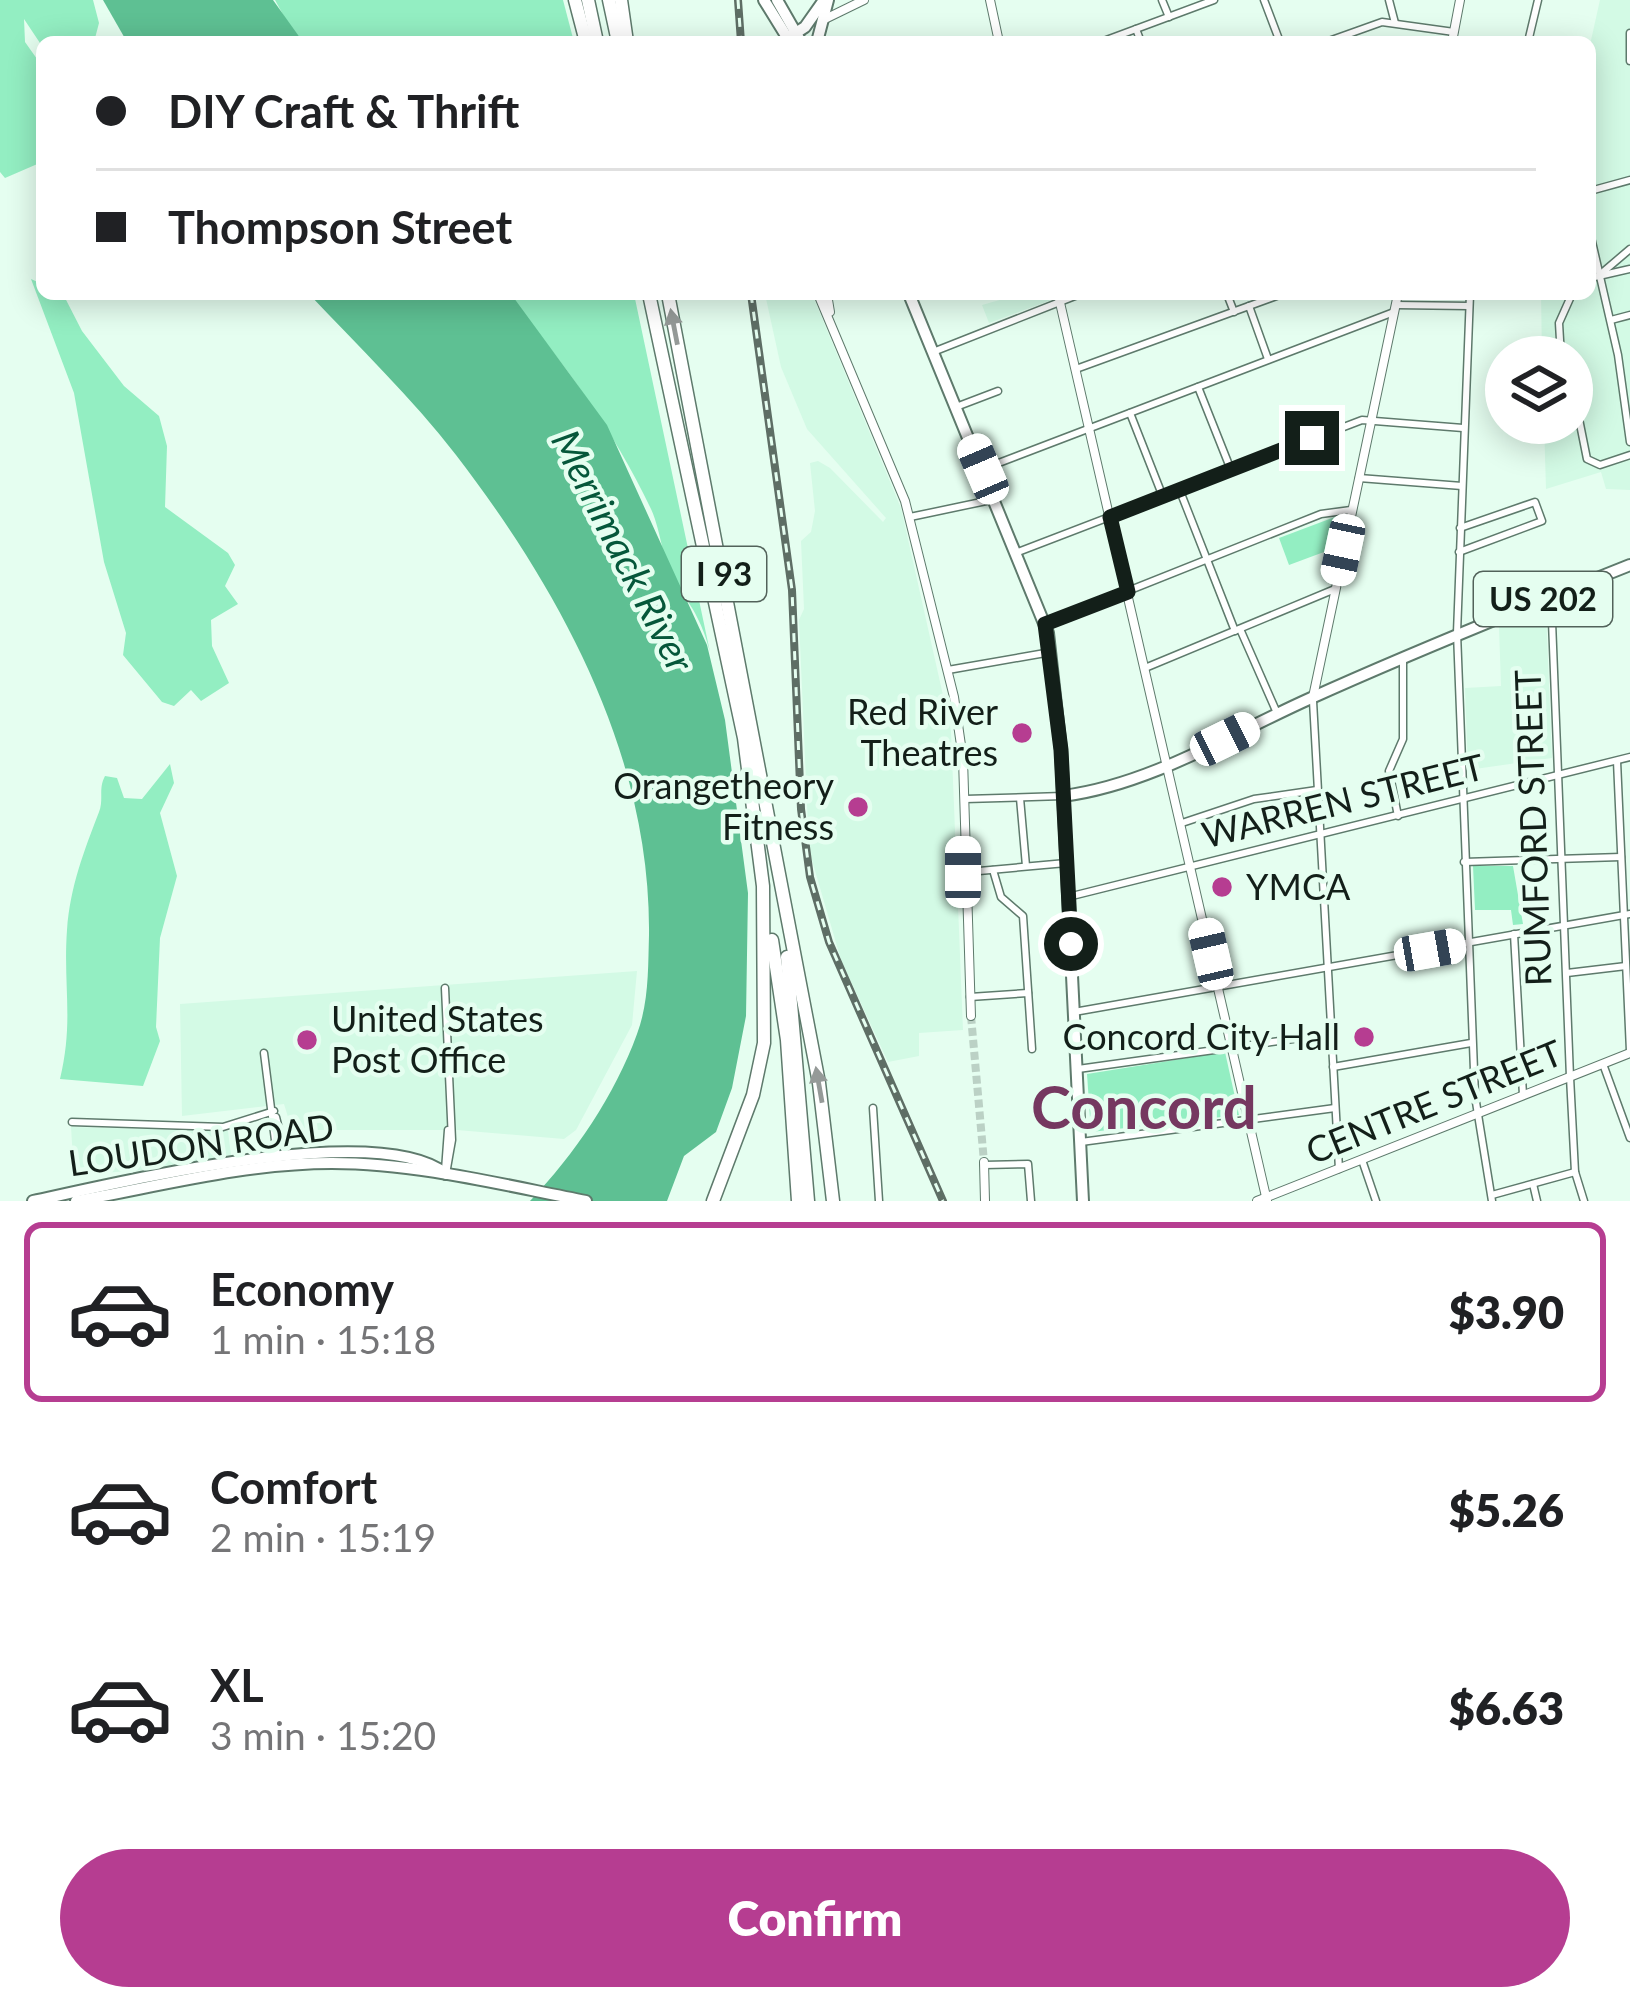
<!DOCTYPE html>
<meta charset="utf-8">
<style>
body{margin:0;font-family:Lato,sans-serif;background:#f6f6f6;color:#202124;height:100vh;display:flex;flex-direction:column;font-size:45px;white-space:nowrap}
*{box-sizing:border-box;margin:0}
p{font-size:39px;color:#757577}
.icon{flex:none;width:66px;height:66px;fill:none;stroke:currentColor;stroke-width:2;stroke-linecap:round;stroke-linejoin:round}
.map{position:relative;height:1201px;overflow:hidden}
.details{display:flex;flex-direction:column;background:#fff;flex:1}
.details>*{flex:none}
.hud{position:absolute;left:36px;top:36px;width:1560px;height:264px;border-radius:18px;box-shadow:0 6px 30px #0003;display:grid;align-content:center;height:264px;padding:0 60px;background:#fff}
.tools{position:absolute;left:1485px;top:336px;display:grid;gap:24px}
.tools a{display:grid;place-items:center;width:108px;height:108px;border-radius:50%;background:#fff;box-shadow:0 6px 30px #0003;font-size:60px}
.end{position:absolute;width:54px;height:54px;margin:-27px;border:15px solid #131f19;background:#fff;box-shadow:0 0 0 6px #fff}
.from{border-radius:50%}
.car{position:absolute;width:36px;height:72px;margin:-36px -18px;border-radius:15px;box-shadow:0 0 9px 3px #0007;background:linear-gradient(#fff 24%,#345 0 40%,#fff 0 76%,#345 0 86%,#fff 0)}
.hud b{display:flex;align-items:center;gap:42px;height:114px;font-size:45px}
.hud b+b{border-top:3px solid #e0e0e0}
.hud i{width:30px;height:30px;background:#202124}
ul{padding:21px 0 0;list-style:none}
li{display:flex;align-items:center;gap:36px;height:180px;margin:0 24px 18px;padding:0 36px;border:6px solid transparent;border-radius:18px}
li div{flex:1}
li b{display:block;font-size:45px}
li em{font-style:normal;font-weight:800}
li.selected{border-color:#b63d91}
li>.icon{width:108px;height:108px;stroke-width:1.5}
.cta{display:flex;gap:24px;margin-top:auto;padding:24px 60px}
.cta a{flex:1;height:138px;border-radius:72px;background:#b63d91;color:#fff;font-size:48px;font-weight:800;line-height:138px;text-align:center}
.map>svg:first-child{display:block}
.built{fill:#d3fae5}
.green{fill:#93eec2}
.water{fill:#5ec093}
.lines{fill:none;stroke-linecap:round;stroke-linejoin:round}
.secondary-tunnel{stroke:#bbd1c5;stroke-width:8;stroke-dasharray:8 4;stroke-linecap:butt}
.street-casing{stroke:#5e7a6c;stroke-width:9}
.secondary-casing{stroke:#5e7a6c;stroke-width:10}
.primary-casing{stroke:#5e7a6c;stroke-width:14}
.highway-casing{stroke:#5e7a6c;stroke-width:15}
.street{stroke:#fff;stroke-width:6}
.secondary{stroke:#fff;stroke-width:8}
.primary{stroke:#fff;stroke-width:10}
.highway{stroke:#fff;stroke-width:12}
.rail-casing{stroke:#5e6e65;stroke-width:8}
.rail{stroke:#e5fef0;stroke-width:3;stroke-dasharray:9;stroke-linecap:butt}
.oneway{fill:#959a98}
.route{stroke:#131f19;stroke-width:15}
.poi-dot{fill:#b63d91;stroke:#e5fef0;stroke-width:4.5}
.labels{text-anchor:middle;stroke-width:9;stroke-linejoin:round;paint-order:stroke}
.shield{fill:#e5fef0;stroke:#52625a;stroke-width:3}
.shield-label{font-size:33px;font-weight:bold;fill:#131f19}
.poi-label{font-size:36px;fill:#131f19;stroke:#e5fef0;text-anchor:end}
.street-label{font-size:36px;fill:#131f19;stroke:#e5fef0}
.water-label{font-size:39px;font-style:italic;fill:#05573a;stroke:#e5fef0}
.town-label{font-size:60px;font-weight:bold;fill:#753860;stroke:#e5fef0}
</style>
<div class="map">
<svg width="1630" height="1201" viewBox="0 0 1630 1201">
<rect width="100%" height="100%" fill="#e5fef0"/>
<g class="built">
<path d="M1600 0H1630V490L1606 489 1601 472 1546 489 1544 423H1572V357H1542L1541 294H1590V45Z"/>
<path d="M765 294H812L901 508 951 731 963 1030 919 1033V1056L888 1062 841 960 809 850 799 620 804 609 801 541 811 532 815 511 810 463 818 461 830 468 883 522 886 518 807 429 781 367Z"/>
<path d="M1001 294H1050L1051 300 989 323 982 305 1003 299Z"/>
<path d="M1546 610 1552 758 1468 770 1465 688 1501 686 1499 627Z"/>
<path d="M637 971 632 1025 576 1130 564 1139 457 1130H292L284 1104 182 1116 180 1004Z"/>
<path d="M71 1127 228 1131 231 1155 157 1169 74 1175Z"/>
</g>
<g class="green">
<path d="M0 0H93L99 23 94 42 42 46 24 19 25 42 42 66V162L5 178 0 172Z"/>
<path d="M275 0H563L574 42H298Z"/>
<path d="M31 279 42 284V294H63L82 331 124 386 159 416 167 446 165 507 228 553 235 565 225 586 238 604 211 620 212 646 229 683 201 701 191 690 174 706 162 702 123 655 126 633 104 562 74 393Z"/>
<path d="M507 294H634L710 652C703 625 694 609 678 587 662 564 662 533 651 509 613 429 563 362 507 294Z"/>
<path d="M1340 515 1332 549 1289 565 1279 538Z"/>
<path d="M170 764 174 783 160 813 177 876 160 938 156 1027 160 1041 143 1086 60 1079C74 1021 63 987 67 930 70 887 84 851 99 812 104 799 98 789 105 776L117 778 124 798 142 799Z"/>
<path d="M1473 866H1513L1523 924 1513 925 1511 910H1475Z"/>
<path d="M1225 1052 1239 1115 1091 1132 1087 1074Z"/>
</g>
<g class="water">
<path d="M103 0H273L303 42H127Z"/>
<path d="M309 294H511L607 425 707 645 725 720 748 893 746 1016 732 1088 716 1132 684 1156 667 1201H530C574 1155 615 1095 637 1034 649 1002 648 968 649 935 651 757 562 593 456 455 412 398 358 346 309 294Z"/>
</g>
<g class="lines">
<path class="secondary-tunnel" d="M971 1016 984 1162"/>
<defs>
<g id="street">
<path d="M1162 0 1169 17"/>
<path d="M1264 0 1280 42"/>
<path d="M1389 0 1395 23"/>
<path d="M1136 29 1141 42"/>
<path d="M1630 33V61"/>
<path d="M1101 42 1214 0"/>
<path d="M1326 42 1382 22 1454 32"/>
<path d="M1528 42 1538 0"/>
<path d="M1590 191 1630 180"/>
<path d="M1590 233 1618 355 1630 442"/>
<path d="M1603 272 1630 249"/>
<path d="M1590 278 1630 269"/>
<path d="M1227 294 1234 312"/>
<path d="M1470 294 1457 633 1475 1096 1492 1201"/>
<path d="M1396 305 1469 306"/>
<path d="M1249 306 1268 359"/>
<path d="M1611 320 1630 315"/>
<path d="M933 352 1080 294"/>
<path d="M1561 357 1559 323 1572 294"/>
<path d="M1076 369 1282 294"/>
<path d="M1572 384 1587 459 1600 465 1630 455"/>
<path d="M1198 387 1231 470"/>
<path d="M956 407 998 391"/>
<path d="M1130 413 1163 497"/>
<path d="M983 469 1394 312"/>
<path d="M1359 478 1462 486"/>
<path d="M1180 491 1235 631"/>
<path d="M910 517 991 500"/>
<path d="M1018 552 1362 420 1463 428"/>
<path d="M1459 552 1542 521 1535 502 1460 528"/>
<path d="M1551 596 1570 1077 1575 1172 1584 1201"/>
<path d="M1045 624 1321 514 1351 510"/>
<path d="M1240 629 1277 713"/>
<path d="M1145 668 1335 589"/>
<path d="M948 670 1051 652"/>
<path d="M1313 701 1339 1169"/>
<path d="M1617 761 1630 1051"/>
<path d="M1020 798 1026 866"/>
<path d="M965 799 1063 796"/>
<path d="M1398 816 1389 771 1403 739V658"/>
<path d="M1182 823 1254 799 1317 790"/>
<path d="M1464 862 1621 857"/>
<path d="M993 870 1001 897 1023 916 1032 1049"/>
<path d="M968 872 1066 863"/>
<path d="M1068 897 1630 757"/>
<path d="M1514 934 1523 1095"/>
<path d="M1567 973 1626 966"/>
<path d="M445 988 452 1140 446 1174"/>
<path d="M970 997 1028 993"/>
<path d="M1074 1012 1630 914"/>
<path d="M264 1053 277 1156"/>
<path d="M1603 1064 1630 1138"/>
<path d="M1333 1067 1471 1043"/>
<path d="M1078 1069 1329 1034"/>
<path d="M873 1108 879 1201"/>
<path d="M276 1117 286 1156"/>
<path d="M72 1122 223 1127 274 1111"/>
<path d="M1081 1142 1335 1108"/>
<path d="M1362 1160 1376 1201"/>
<path d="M984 1165 1028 1164 1031 1201"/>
<path d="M445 1170 448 1130"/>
<path d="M1533 1184 1537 1201"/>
<path d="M1492 1195 1575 1172"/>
</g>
<g id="secondary">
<path d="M990 0 999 42"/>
<path d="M823 20 864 0"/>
<path d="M1452 42 1460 0"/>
<path d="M818 294 905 501 954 697 963 759 971 1016"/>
<path d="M827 294 830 312"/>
<path d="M1058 294 1267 1201"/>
<path d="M1313 697 1398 294"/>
<path d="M984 1162 985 1201"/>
<path d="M1257 1201 1630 1053"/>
</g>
<g id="primary">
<path d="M764 0 790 42"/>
<path d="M777 0 801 42"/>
<path d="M788 38 805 27 824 0"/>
<path d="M817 42 828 0"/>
<path d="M909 294 1048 633 1061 750 1083 1201"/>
<path d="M1063 796C1149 785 1231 734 1309 699 1415 651 1522 608 1630 565"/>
<path d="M33 1201C117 1183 379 1119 446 1174"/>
<path d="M76 1201C160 1186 246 1163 332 1163 417 1163 503 1185 586 1201"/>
</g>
<g id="highway">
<path d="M575 0 586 42"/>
<path d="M588 0 597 42"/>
<path d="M609 0 618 42"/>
<path d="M621 0 627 42"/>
<path d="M649 294 744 738 763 886 764 1043 753 1095 713 1201"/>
<path d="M668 294 819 1083 833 1201"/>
<path d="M772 940 787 1040 798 1201"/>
<path d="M787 957 808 1201"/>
</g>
</defs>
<use href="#street" class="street-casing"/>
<use href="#secondary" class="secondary-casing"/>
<use href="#primary" class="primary-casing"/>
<use href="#highway" class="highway-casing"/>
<use href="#street" class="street"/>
<use href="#secondary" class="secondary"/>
<use href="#primary" class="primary"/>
<use href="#highway" class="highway"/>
<defs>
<g id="rail">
<path d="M738 0 741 42"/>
<path d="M751 294 792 590 801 809 810 877 829 942 943 1201"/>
</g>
</defs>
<use href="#rail" class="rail-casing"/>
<use href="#rail" class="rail"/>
</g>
<defs><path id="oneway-solid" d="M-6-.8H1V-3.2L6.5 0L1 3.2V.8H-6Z" transform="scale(3)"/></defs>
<g class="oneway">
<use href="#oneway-solid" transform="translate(674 327) rotate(-101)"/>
<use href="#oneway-solid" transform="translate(819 1085) rotate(-100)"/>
</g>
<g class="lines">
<path class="route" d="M1071 944 1061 750 1045 624 1128 592 1110 517 1312 438"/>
</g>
<g class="poi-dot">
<circle cx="1022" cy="733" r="12"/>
<circle cx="858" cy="807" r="12"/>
<circle cx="1222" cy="887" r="12"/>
<circle cx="1364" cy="1037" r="12"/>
<circle cx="307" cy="1040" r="12"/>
</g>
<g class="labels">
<g class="shield">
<rect x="682" y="547" width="84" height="54" rx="9"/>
<rect x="1474" y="572" width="138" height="54" rx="9"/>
</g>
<g class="shield-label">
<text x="724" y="586">I 93</text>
<text x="1543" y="611">US 202</text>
</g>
<g class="poi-label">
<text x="998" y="725">Red River<tspan x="998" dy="41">Theatres</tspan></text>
<text x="834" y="799">Orangetheory<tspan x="834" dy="41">Fitness</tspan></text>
<text x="1246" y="900" text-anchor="start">YMCA</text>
<text x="331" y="1032" text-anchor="start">United States<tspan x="331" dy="41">Post Office</tspan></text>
<text x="1340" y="1050">Concord City Hall</text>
</g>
<g class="street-label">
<text transform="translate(1343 801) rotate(-14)" y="13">WARREN STREET</text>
<text transform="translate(1533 828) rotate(-92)" y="13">RUMFORD STREET</text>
<text transform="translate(1434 1102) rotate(-22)" y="13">CENTRE STREET</text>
<text transform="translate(201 1145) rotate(-8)" y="13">LOUDON ROAD</text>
</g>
<g class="water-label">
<text transform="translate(623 551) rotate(63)" y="14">Merrimack River</text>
</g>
<g class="town-label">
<text x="1144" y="1129">Concord</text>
</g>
</g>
</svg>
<div class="tools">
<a><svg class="icon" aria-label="layers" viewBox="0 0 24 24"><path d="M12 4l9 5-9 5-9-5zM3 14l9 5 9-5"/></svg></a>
</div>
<i class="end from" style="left:1071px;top:944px"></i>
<i class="end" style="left:1312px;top:438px"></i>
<i class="car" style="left:983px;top:469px;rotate:337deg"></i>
<i class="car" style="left:1343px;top:550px;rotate:192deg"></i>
<i class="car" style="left:1225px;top:739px;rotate:64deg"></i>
<i class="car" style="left:963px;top:872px;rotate:0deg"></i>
<i class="car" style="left:1430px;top:950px;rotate:80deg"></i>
<i class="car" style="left:1211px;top:954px;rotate:347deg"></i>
<div class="hud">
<b><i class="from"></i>DIY Craft &amp; Thrift</b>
<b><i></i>Thompson Street</b>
</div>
</div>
<section class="details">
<ul>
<li class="selected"><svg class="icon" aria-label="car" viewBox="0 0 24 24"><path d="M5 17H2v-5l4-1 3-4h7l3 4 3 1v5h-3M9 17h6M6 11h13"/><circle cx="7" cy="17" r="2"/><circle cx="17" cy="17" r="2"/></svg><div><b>Economy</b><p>1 min · 15:18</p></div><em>$3.90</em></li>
<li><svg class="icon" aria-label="car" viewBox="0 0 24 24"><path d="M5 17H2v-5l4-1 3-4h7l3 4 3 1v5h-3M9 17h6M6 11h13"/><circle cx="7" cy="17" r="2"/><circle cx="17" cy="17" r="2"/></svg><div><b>Comfort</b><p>2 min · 15:19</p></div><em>$5.26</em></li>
<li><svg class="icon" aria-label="car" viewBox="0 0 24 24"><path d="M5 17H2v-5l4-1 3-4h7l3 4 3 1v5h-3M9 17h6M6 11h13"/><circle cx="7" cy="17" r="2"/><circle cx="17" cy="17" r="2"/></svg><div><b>XL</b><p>3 min · 15:20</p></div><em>$6.63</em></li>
</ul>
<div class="cta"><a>Confirm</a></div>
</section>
